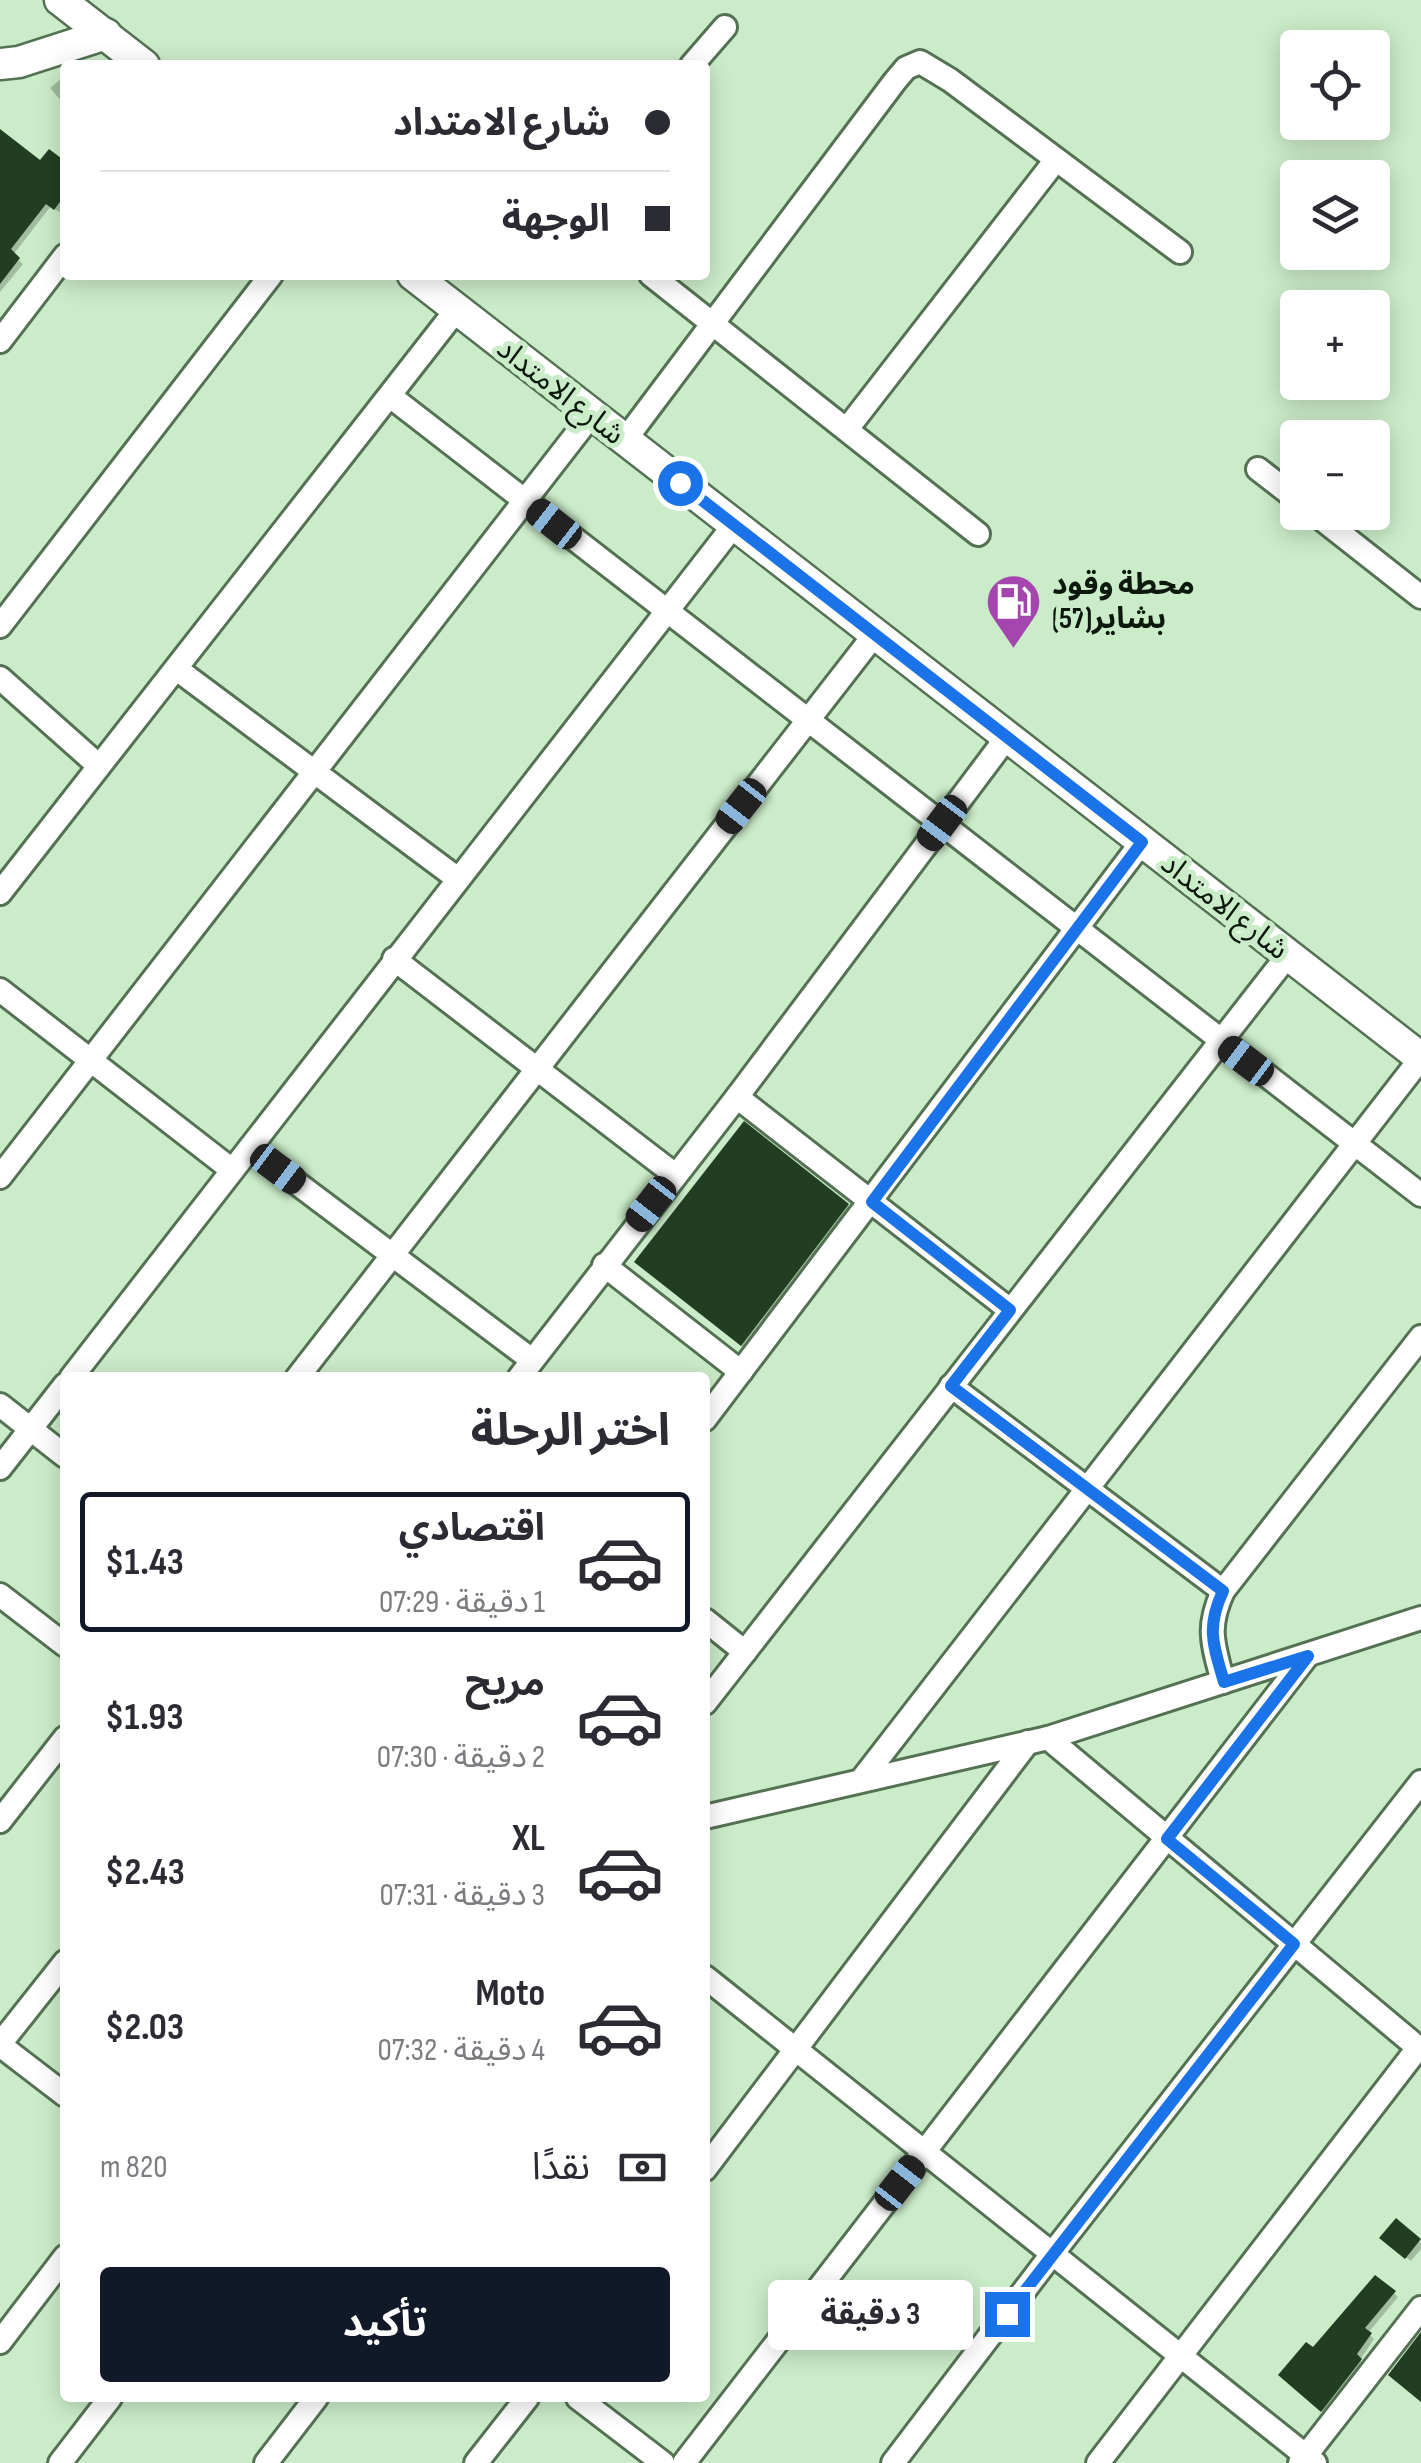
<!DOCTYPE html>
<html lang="ar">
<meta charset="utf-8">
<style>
body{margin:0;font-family:"Sofia Sans Condensed","Noto Sans Arabic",sans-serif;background:#f7f7f7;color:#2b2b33;direction:rtl;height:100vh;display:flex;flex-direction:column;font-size:38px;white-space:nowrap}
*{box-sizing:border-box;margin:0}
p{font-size:32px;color:#7c7c81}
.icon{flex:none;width:55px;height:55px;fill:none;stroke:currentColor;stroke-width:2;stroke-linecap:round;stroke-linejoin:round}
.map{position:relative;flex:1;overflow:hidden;direction:ltr}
.side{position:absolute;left:60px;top:1372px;width:650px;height:1030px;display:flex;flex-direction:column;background:#fff;border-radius:10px;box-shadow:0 5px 25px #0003;direction:rtl}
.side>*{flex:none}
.banner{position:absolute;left:60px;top:60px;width:650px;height:220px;border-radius:10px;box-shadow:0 5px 25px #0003;direction:rtl;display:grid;align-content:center;height:220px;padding:0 40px;background:#fff}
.tools{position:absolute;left:1280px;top:30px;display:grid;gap:20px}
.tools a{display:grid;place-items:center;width:110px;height:110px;border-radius:10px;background:#fff;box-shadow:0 5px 25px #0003;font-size:50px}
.end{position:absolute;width:45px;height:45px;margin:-22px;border:12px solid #1a73e8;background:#fff;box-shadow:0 0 0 5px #fff}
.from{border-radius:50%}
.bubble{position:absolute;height:70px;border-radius:10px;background:#fff;box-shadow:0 5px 25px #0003;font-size:32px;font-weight:700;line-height:70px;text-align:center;direction:rtl}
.car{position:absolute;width:30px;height:60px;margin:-30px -15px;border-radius:12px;box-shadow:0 0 8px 2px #0007;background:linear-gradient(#222 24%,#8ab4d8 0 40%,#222 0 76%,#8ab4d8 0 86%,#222 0)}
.banner b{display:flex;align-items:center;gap:35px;height:95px;font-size:38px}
.banner b+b{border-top:2px solid #e1e1e2}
.banner i{width:25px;height:25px;background:#2b2b33}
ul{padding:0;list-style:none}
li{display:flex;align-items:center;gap:30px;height:140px;margin:0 20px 15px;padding:0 20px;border:5px solid transparent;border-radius:10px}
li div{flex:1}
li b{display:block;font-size:38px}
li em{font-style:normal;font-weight:700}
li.current{border-color:#111827}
li>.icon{width:90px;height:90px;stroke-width:1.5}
h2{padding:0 40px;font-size:45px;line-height:120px}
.pay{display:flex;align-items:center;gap:25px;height:110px;padding:0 40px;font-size:38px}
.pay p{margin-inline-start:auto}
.button{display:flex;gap:20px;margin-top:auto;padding:20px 40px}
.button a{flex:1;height:115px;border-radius:10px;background:#111827;color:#fff;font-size:40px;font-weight:700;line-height:115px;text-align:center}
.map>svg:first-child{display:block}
.shadow{fill:#0003}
.building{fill:#223e22}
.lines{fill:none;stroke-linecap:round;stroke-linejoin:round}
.minor-casing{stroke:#547253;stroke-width:28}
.tertiary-casing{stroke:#547253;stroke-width:35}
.minor{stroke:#fff;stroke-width:22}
.tertiary{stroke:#fff;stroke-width:30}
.route{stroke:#1a73e8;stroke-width:12}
.labels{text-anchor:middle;stroke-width:10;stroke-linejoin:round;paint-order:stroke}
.street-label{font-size:30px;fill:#0c180c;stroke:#cbecc9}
.poi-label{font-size:30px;font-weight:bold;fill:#0c180c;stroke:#cbecc9;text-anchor:start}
</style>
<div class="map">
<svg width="1421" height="2463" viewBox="0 0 1421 2463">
<rect width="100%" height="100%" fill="#cbecc9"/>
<g class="shadow">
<path d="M61 79 65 83 64 104 50 88Z"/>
<path d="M0 132 41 164H65V203L59 212 51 206 13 255 23 264 0 292Z"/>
<path d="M848 1206 858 1216 753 1355 637 1262Z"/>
<path d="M1397 2222 1421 2243V2249L1411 2261 1387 2243Z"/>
<path d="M1394 2293 1398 2297 1368 2333 1374 2339 1360 2360 1365 2365 1326 2414 1281 2375Z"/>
</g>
<g class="building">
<path d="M0 129 40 160 49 149 65 161V195L54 210 46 204 11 249 20 258 0 284Z"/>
<path d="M744 1121 849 1204 741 1346 634 1262Z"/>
<path d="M1396 2218 1421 2239 1405 2259 1379 2238Z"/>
<path d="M1375 2275 1396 2291 1365 2328 1372 2333 1357 2354 1362 2359 1321 2412 1278 2375 1306 2342 1313 2347Z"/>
<path d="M1421 2332V2402L1388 2375Z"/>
</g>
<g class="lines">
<defs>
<g id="minor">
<path d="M692 65 725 27"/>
<path d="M651 275 978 534"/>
<path d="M0 341 65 256"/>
<path d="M390 396 1421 1195"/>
<path d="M847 429 1055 161"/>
<path d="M625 440 895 81 906 68 920 62 950 80 1180 252"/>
<path d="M1258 469 1298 500"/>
<path d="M1313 512 1421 597"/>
<path d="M0 626 271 275"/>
<path d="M178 670 458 879"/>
<path d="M0 678 99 766"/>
<path d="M0 893 457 309"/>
<path d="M394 959 674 1174"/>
<path d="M0 990 232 1170"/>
<path d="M737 1097 1010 1310"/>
<path d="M250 1148 532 1360"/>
<path d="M0 1177 592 414"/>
<path d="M604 1265 741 1372"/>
<path d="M71 1378 734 525"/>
<path d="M297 1378 875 634"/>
<path d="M519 1378 737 1097 1007 737"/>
<path d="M951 1386 1223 1591C1206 1628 1213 1644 1223 1682"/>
<path d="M0 1405 65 1456"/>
<path d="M705 1419 1142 842"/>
<path d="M0 1468 65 1385"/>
<path d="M1223 1591 1421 1337"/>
<path d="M0 1595 65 1645"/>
<path d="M705 1620 745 1652"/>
<path d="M705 1703 1288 955"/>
<path d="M1048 1738 1421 2050"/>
<path d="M863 1778 1421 1058"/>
<path d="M705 1817 1048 1738 1421 1618"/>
<path d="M0 1821 65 1738"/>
<path d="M705 1977 1315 2463"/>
<path d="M0 2044 65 1962"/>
<path d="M0 2045 65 2095"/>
<path d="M705 2169 1028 1742"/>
<path d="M0 2342 65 2257"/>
<path d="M578 2398 663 2463"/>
<path d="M60 2463 110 2398"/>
<path d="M266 2463 316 2398"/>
<path d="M476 2463 527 2398"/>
<path d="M684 2463 1307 1656"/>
<path d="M893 2463 1052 2254 1421 1782"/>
<path d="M1098 2463 1418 2048"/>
<path d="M1300 2463 1421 2308"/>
</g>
<g id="tertiary">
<path d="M60 0 144 65"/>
<path d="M0 64 19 62 106 34"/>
<path d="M413 275 1421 1058"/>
</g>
</defs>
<use href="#minor" class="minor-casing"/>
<use href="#tertiary" class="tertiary-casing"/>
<use href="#minor" class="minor"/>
<use href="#tertiary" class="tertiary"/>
</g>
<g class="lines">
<path class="route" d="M680 483 1142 842 872 1202 1010 1310 951 1386 1223 1591C1206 1628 1213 1644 1224 1682L1308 1656 1167 1839 1294 1944 1007 2314"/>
</g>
<defs>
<symbol id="fuel-pin" viewBox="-11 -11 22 30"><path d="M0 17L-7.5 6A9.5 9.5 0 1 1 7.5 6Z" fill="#a546af" stroke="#cbecc9"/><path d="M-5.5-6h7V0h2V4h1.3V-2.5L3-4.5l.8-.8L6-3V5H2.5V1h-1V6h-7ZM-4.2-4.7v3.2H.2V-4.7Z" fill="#fff"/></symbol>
</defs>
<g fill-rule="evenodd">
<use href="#fuel-pin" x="982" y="570" width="63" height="86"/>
</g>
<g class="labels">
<g class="street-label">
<text transform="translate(561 391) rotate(38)" y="10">شارع الامتداد</text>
<text transform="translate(1225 906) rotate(38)" y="10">شارع الامتداد</text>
</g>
<g class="poi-label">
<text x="1052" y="594">محطة وقود<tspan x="1052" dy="34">بشاير(57)</tspan></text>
</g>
</g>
</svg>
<div class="tools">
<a><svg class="icon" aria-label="locate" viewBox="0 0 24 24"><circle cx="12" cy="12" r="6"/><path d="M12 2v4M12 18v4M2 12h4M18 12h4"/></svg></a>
<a><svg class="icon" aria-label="layers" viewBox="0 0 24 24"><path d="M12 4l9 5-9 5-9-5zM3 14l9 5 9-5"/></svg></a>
<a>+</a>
<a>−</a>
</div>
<i class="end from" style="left:680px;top:483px"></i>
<i class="end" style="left:1007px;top:2314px"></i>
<div class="bubble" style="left:768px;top:2280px;width:205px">3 دقيقة</div>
<i class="car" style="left:554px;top:524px;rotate:308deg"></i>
<i class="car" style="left:741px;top:806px;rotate:218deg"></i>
<i class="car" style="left:942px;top:823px;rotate:217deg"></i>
<i class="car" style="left:1246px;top:1061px;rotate:307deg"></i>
<i class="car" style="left:278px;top:1169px;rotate:127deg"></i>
<i class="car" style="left:651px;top:1204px;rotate:218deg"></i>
<i class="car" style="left:900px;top:2183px;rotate:38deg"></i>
<div class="banner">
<b><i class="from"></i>شارع الامتداد</b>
<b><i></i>الوجهة</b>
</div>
<section class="side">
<h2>اختر الرحلة</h2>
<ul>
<li class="current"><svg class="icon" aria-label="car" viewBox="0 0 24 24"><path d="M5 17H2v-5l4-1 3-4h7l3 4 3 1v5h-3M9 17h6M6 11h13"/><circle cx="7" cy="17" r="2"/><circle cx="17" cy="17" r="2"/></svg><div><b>اقتصادي</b><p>1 دقيقة · 07:29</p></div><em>$1.43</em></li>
<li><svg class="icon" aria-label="car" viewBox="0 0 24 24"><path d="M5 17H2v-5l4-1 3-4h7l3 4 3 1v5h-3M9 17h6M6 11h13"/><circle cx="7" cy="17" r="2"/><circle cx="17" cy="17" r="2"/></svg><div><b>مريح</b><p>2 دقيقة · 07:30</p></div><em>$1.93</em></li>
<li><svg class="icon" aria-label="car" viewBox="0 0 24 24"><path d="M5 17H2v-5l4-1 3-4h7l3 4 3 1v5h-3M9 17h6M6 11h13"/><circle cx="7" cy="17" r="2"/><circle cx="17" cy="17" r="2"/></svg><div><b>XL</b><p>3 دقيقة · 07:31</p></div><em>$2.43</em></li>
<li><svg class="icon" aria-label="car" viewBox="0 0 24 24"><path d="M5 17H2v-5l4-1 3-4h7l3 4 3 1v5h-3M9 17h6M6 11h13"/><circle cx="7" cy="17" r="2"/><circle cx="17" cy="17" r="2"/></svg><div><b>Moto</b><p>4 دقيقة · 07:32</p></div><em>$2.03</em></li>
</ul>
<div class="pay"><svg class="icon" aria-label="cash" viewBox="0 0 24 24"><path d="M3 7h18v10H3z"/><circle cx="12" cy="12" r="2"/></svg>نقدًا<p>820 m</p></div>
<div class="button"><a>تأكيد</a></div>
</section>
</div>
